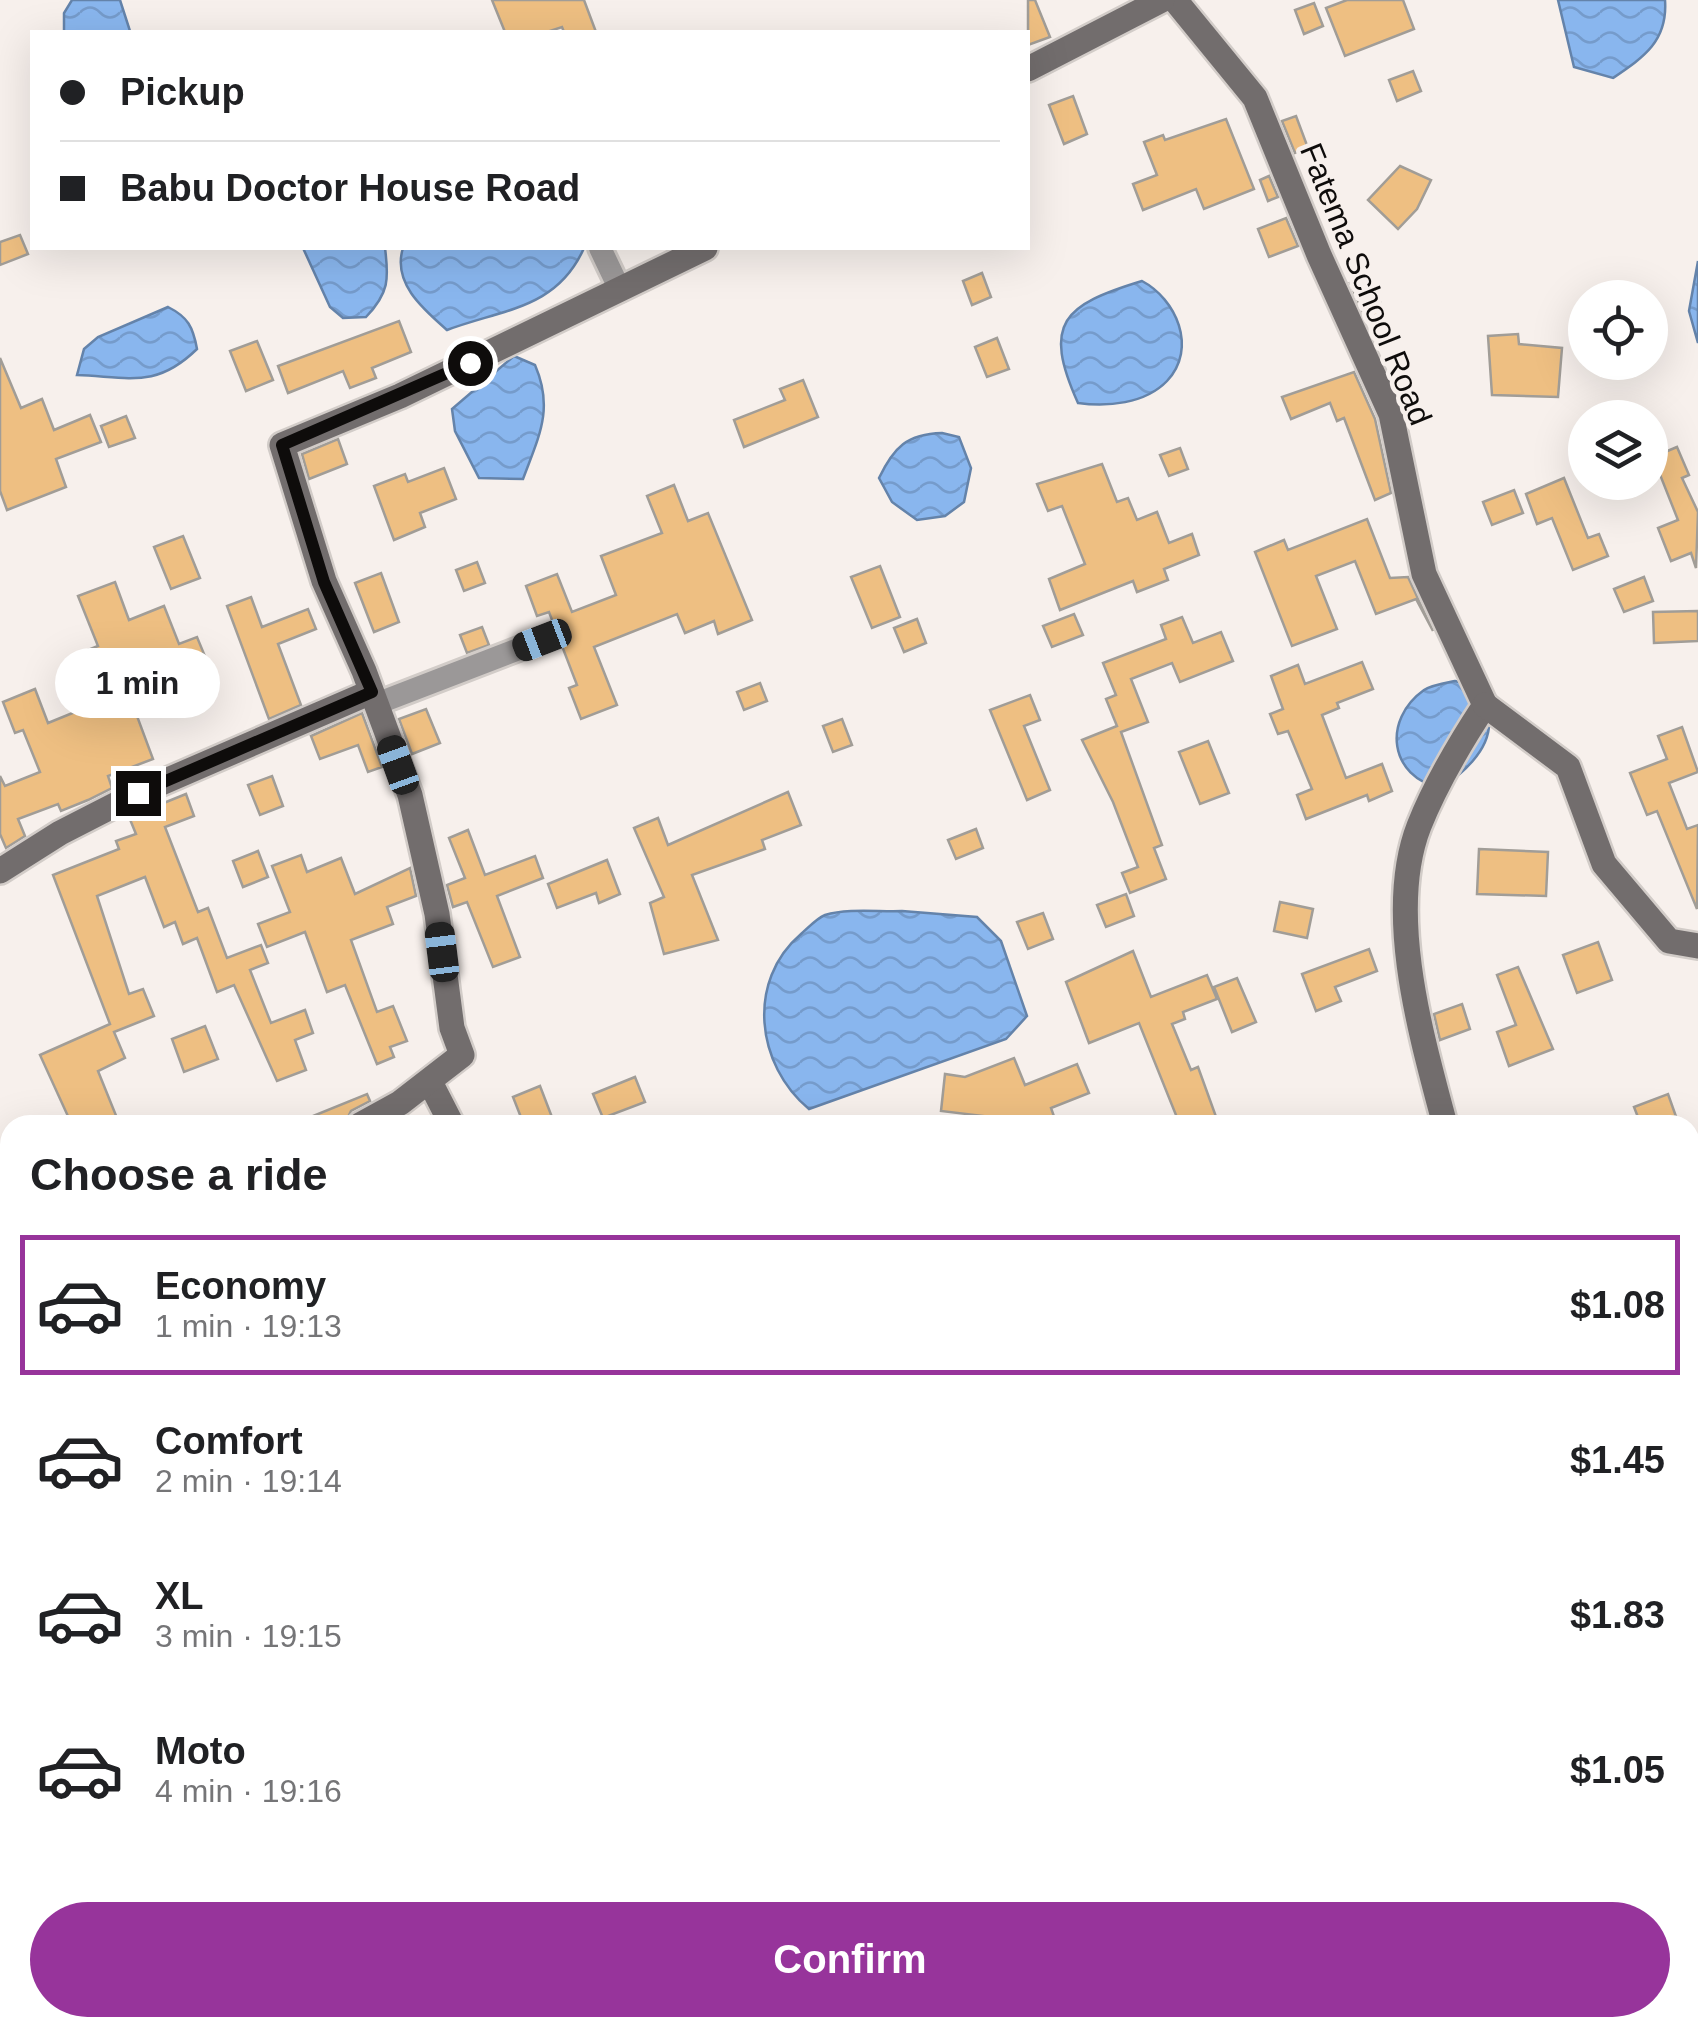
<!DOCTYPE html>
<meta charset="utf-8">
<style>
body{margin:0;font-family:Helvetica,sans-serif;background:#f2f2f2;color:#202124;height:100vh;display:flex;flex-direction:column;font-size:38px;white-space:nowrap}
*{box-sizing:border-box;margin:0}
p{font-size:32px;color:#757577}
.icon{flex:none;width:55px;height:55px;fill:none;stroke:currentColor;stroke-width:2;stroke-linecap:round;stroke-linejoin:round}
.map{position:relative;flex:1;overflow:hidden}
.side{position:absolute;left:0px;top:1115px;width:1700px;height:922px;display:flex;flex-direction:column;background:#fff;border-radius:30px 30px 0 0;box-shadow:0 10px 40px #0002}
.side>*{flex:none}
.banner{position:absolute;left:30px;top:30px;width:1000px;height:220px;border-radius:0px;box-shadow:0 10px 40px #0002;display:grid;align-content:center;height:220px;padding:0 30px;background:#fff}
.tools{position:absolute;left:1568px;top:280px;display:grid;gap:20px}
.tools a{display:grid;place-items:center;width:100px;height:100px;border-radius:50%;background:#fff;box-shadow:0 10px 40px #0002;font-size:50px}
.end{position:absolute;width:45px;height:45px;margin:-22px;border:12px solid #0e0c0b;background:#fff;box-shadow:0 0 0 5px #fff}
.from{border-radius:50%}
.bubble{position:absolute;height:70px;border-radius:35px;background:#fff;box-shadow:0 10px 40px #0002;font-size:32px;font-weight:700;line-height:70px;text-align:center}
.car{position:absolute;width:30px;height:60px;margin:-30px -15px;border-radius:12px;box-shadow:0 0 8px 2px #0007;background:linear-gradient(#222 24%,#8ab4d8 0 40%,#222 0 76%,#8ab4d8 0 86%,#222 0)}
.banner b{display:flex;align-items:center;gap:35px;height:95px;font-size:38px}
.banner b+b{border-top:2px solid #e0e0e0}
.banner i{width:25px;height:25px;background:#202124}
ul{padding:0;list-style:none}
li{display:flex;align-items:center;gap:30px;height:140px;margin:0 20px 15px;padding:0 10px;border:5px solid transparent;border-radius:0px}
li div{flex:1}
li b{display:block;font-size:38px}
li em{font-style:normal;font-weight:700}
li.selected{border-color:#97349b}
li>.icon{width:90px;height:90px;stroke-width:1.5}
h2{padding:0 30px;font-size:45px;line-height:120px}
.action{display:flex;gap:20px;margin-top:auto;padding:20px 30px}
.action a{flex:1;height:115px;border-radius:60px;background:#97349b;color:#fff;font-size:40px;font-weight:700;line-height:115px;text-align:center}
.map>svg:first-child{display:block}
.water{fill:url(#water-waves);stroke:#6483aa;stroke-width:2.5}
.building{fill:#eebf82;stroke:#a19d97;stroke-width:2.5}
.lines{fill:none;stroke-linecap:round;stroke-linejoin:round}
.street-casing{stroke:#d2ccc8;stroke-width:28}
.secondary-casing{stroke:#d2ccc8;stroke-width:30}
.street{stroke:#9b9898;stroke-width:22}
.secondary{stroke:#726d6d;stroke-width:25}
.route{stroke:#0e0c0b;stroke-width:12}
.labels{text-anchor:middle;stroke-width:9;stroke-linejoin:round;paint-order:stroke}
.street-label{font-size:32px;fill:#0e0c0b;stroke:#f7f0ec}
</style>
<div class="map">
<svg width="1698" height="2036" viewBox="0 0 1698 2036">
<defs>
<pattern id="water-waves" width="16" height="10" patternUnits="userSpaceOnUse" patternTransform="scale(2.5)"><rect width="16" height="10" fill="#89b6ee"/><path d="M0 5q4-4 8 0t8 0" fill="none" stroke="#759bcb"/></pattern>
</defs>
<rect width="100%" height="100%" fill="#f7f0ec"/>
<g class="water">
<path d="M72 0H120L130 31 64 32V13Z"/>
<path d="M1558 0H1665C1668 41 1644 57 1613 78L1574 67Z"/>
<path d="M303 248H385C389 279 389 293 366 317L343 318 330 307Z"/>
<path d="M403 248H584C557 309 503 309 447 330 423 309 392 283 403 248Z"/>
<path d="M1698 261V343L1689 311Z"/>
<path d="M1142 281C1176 299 1198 348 1167 381 1145 404 1107 407 1078 403 1042 323 1063 305 1142 281Z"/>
<path d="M168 307C188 317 193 327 197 349 156 389 129 377 77 375L84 349 98 337Z"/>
<path d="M514 356 535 365C554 409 539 436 523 479L479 478 455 431 452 409Z"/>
<path d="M942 433 959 437 971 468 964 502 945 516 917 520 892 502 879 478C894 447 907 434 942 433Z"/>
<path d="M1455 681 1474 686C1478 697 1489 713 1489 724 1489 751 1461 775 1441 788 1389 777 1382 720 1424 690 1432 685 1445 683 1455 681Z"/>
<path d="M902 911 977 917 1001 941 1027 1016 1006 1039 809 1109C756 1065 746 981 801 934 808 928 817 918 825 915 848 908 879 912 902 911Z"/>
</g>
<g class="building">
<path d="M492 0H584L596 32H564L562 27 547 32H505Z"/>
<path d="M1028 0H1035L1050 37 1028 45Z"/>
<path d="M1347 0H1403L1414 29 1345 56 1326 8Z"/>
<path d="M1314 3 1323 26 1304 34 1295 10Z"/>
<path d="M1413 71 1421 91 1397 101 1389 80Z"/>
<path d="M1073 96 1087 134 1064 144 1049 105Z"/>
<path d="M1296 116 1308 148 1295 153 1282 121Z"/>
<path d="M1226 119 1254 189 1204 209 1196 189 1143 210 1133 184 1157 175 1144 142 1163 135 1165 140Z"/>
<path d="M1400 166 1431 180 1417 209 1398 229 1368 200Z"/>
<path d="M1269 176 1278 197 1268 201 1260 180Z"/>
<path d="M1286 218 1298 246 1269 257 1258 229Z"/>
<path d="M20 235 28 254 0 265V242Z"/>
<path d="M982 273 991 297 972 305 963 281Z"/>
<path d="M1370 275 1384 312 1366 319 1350 283Z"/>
<path d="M399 321 411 352 372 368 376 378 350 388 343 371 288 393 278 366Z"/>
<path d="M1518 334 1519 344 1562 348 1558 397 1492 395 1488 336Z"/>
<path d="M997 338 1009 369 987 377 975 347Z"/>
<path d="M257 341 273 380 246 391 230 351Z"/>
<path d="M0 358 21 408 42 399 54 430 90 415 101 442 56 459 66 487 7 510 0 491Z"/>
<path d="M1354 372 1375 419 1391 493 1375 500 1344 418 1337 421 1330 403 1291 419 1282 397Z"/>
<path d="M803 380 818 417 744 447 734 420 785 400 780 389Z"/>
<path d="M126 416 135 438 109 447 101 426Z"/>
<path d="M338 439 347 464 309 479 302 454Z"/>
<path d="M1677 447 1689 475 1682 478 1698 512 1696 568 1691 553 1671 561 1658 528 1678 520 1653 457Z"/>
<path d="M1180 448 1188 469 1169 476 1160 455Z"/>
<path d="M1102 464 1117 502 1128 498 1137 520 1157 512 1169 543 1192 534 1199 555 1164 569 1168 580 1137 592 1133 581 1060 610 1049 579 1085 564 1062 506 1048 511 1037 484Z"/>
<path d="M444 468 456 499 420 513 425 527 394 540 374 486 405 474 408 482Z"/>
<path d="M1564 478 1588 538 1599 534 1608 556 1573 570 1552 518 1537 524 1526 494Z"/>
<path d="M674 485 688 521 708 513 752 620 718 634 714 621 685 633 677 614 594 647 617 705 581 719 569 688 577 685 549 612 537 616 526 586 557 574 572 612 616 595 601 556 662 533 647 496Z"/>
<path d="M1514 490 1523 513 1492 525 1483 502Z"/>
<path d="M1367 519 1390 578 1408 577 1433 631 1416 599 1376 614 1355 561 1316 576 1337 629 1292 646 1255 552 1284 540 1288 550Z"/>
<path d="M183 536 200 578 171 589 154 547Z"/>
<path d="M477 562 485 583 464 591 456 570Z"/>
<path d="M880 566 900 617 872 628 851 577Z"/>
<path d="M381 573 399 622 374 632 355 583Z"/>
<path d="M1644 577 1653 601 1624 612 1614 589Z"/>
<path d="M115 582 129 620 164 606 179 644 197 637 209 666 131 700 153 759 108 776 112 788 88 800 61 811 58 804 18 819 25 836 6 848 0 834V776L5 786 40 772 23 730 15 733 3 702 35 689 48 723 102 701 83 652 98 646 78 596Z"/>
<path d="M251 597 262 627 308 609 316 629 278 644 301 705 269 719 227 606Z"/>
<path d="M1698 611V641L1654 643 1653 612Z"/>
<path d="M1074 614 1083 635 1052 647 1043 626Z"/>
<path d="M1182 617 1193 643 1221 632 1233 661 1180 682 1172 663 1131 679 1148 722 1121 732 1162 845 1154 848 1166 879 1130 893 1122 873 1138 867 1113 802 1082 740 1117 726 1106 699 1116 695 1103 663 1166 639 1161 625Z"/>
<path d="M917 619 926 643 904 652 894 628Z"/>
<path d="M482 627 489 645 467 653 460 635Z"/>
<path d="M1362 662 1373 689 1337 703 1339 708 1322 715 1346 778 1382 764 1392 791 1369 801 1367 795 1306 819 1297 795 1312 789 1288 731 1278 734 1270 714 1283 709 1271 676 1298 665 1305 684Z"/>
<path d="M760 683 767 701 744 710 737 692Z"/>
<path d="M1030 695 1040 720 1024 726 1050 790 1027 800 990 710Z"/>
<path d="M426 709 440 743 412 754 399 719Z"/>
<path d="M362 713 382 767 368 772 358 745 320 759 311 736Z"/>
<path d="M842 719 852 745 833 752 823 726Z"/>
<path d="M1682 727 1698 772 1669 783 1687 829 1698 825 1697 909 1657 811 1647 815 1630 773 1667 759 1658 736Z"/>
<path d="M1208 741 1229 793 1200 804 1179 752Z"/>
<path d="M272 776 283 806 260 815 248 785Z"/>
<path d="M788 792 801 825 762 840 765 849 692 875 718 940 664 954 650 903 664 897 634 828 658 818 668 845Z"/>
<path d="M186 794 194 816 165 827 198 912 208 908 227 958 261 945 268 963 250 970 271 1023 305 1010 313 1033 295 1040 306 1070 277 1081 234 985 217 992 197 938 183 944 175 922 164 927 145 877 97 896 129 994 143 989 154 1016 114 1032 125 1058 98 1071 117 1118 99 1125H72L40 1055 110 1024 53 875 119 849 116 841 136 834 129 817Z"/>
<path d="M976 829 983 848 956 859 948 840Z"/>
<path d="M468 830 485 875 535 856 543 878 497 896 520 957 493 967 467 902 453 907 447 885 465 878 449 838Z"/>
<path d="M1479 849 1548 852 1546 896 1477 894Z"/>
<path d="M258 851 268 877 243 887 233 861Z"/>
<path d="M301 855 307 872 341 858 355 894 410 868 416 896 387 907 393 924 351 940 377 1012 393 1006 407 1041 390 1047 394 1057 377 1064 345 985 327 992 305 932 267 947 258 924 290 912 272 866Z"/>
<path d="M607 860 620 894 599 903 596 893 557 908 548 884Z"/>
<path d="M1126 894 1134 916 1106 927 1097 905Z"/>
<path d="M1280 902 1313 909 1307 938 1274 931Z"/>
<path d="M1043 913 1053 939 1028 949 1017 922Z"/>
<path d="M1598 942 1612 980 1577 993 1563 955Z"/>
<path d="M1369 949 1377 971 1335 987 1341 1001 1316 1011 1302 974Z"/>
<path d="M1133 951 1151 997 1207 975 1217 999 1183 1012 1185 1019 1172 1024 1191 1070 1198 1067 1219 1125H1180L1139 1023 1089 1043 1066 982Z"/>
<path d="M1518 967 1553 1049 1509 1066 1497 1032 1516 1025 1497 975Z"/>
<path d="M1237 978 1256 1022 1232 1032 1214 987Z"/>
<path d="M1462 1004 1470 1029 1440 1040 1434 1014Z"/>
<path d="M205 1026 218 1059 184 1072 172 1039Z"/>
<path d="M1014 1058 1025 1085 1077 1064 1089 1093 1051 1108 1057 1125 941 1111 945 1074 965 1077Z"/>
<path d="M635 1077 645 1102 603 1118 593 1094Z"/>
<path d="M540 1086 555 1125H524L513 1097Z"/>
<path d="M367 1094 370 1101 351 1111 344 1125H291Z"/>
<path d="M1668 1094 1679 1125H1641L1634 1107Z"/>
</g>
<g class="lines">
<defs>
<g id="street">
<path d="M600 248 620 290"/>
<path d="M376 704 542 640"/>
<path d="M0 1576 10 1572"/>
<path d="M0 2008 10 2004"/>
<path d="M1110 2028 1112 2036"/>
<path d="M776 2036 823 2028"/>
</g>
<g id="secondary">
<path d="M1175 0 1255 98 1319 255 1391 414 1424 574 1485 705C1460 743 1436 783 1419 826 1385 913 1422 1038 1445 1125"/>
<path d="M1028 69 1162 0"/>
<path d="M1485 705 1568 767 1604 864 1669 941 1698 946"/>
<path d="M0 871 60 833 138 793 371 692"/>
<path d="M430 1082 452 1125"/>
<path d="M360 1125 400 1103 462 1055 452 1028 437 914 410 795 364 671 324 581 282 445 400 396 705 248"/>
<path d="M0 1319 10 1315"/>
<path d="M1690 1342 1698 1367"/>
<path d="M0 1646 10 1665"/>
<path d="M1690 1897H1698"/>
<path d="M156 2028 159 2036"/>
<path d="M1243 2036 1294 2028"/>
</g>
</defs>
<use href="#street" class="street-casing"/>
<use href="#secondary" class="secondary-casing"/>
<use href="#street" class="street"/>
<use href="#secondary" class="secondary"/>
</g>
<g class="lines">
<path class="route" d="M138 793 372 692 324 582 282 445 470 363"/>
</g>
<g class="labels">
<g class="street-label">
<text transform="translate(1366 284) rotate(68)" y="11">Fatema School Road</text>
</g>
</g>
</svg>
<div class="tools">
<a><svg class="icon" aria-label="locate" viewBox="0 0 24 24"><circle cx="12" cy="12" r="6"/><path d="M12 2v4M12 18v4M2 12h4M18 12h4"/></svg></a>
<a><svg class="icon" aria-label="layers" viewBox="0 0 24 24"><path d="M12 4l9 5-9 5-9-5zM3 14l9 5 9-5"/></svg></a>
</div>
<i class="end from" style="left:470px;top:363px"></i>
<i class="end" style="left:138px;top:793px"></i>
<div class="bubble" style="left:55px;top:648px;width:165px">1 min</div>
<i class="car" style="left:542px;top:640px;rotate:249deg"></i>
<i class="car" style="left:398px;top:765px;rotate:340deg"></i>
<i class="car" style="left:442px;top:952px;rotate:353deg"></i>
<div class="banner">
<b><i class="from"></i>Pickup</b>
<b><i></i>Babu Doctor House Road</b>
</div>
<section class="side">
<h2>Choose a ride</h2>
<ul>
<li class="selected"><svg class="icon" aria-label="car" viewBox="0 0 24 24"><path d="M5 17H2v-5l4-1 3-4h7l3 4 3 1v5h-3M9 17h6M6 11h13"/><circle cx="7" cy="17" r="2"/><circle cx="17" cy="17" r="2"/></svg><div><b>Economy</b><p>1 min · 19:13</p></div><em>$1.08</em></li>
<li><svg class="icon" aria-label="car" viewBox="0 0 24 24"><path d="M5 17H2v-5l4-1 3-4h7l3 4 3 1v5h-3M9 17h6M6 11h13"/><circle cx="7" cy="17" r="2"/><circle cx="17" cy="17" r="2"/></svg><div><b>Comfort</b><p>2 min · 19:14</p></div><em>$1.45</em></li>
<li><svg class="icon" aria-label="car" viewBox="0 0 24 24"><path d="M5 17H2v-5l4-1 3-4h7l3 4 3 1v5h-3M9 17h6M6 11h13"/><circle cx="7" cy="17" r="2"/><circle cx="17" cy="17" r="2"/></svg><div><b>XL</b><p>3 min · 19:15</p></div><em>$1.83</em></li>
<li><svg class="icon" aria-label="car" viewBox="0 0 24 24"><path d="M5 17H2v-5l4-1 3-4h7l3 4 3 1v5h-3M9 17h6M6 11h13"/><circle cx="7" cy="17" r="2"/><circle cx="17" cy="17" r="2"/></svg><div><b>Moto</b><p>4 min · 19:16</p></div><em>$1.05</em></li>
</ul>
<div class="action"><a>Confirm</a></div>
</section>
</div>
